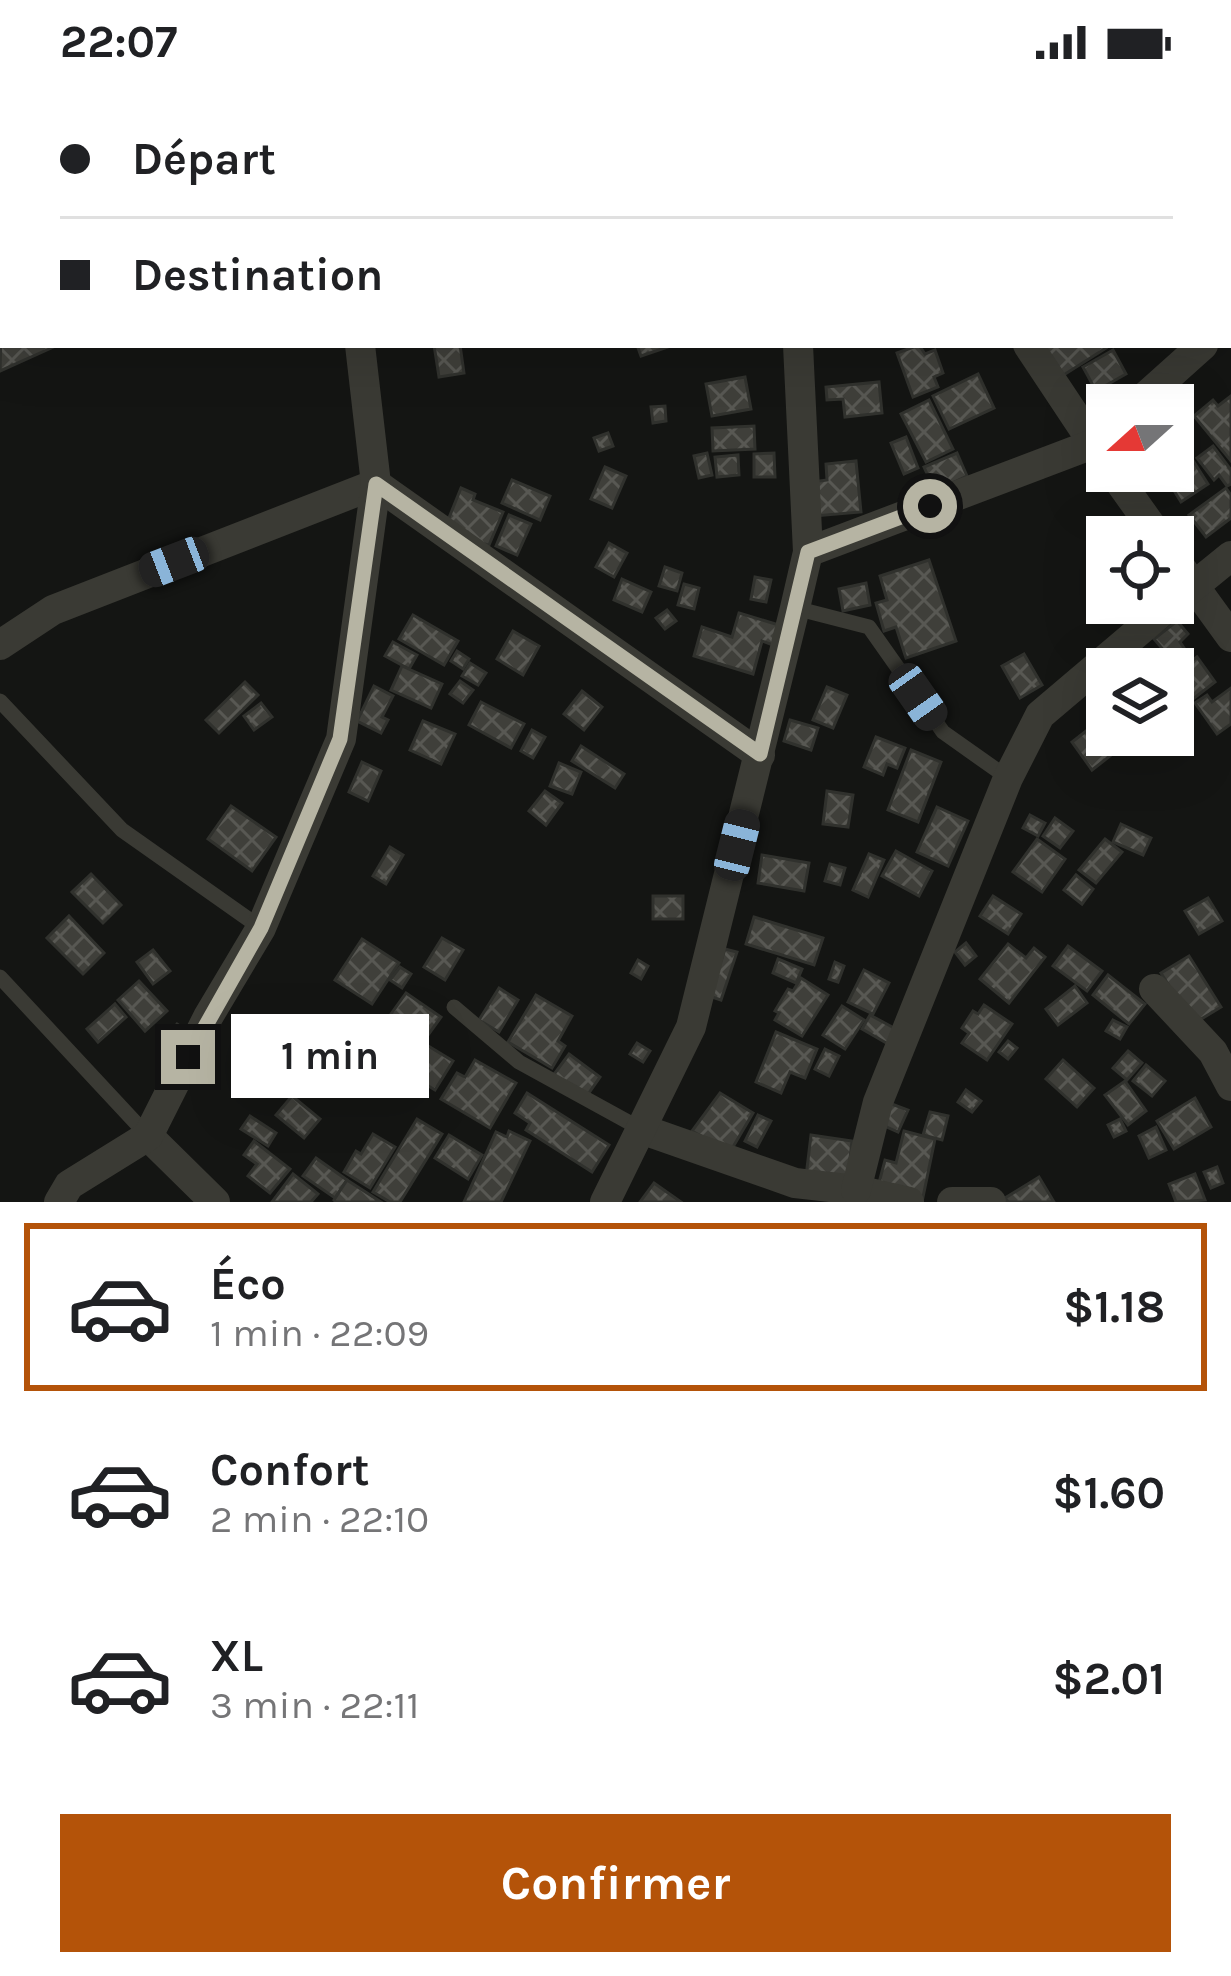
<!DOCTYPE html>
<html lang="fr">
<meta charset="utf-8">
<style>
body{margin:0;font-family:Karla,sans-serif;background:#f2f2f2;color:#202124;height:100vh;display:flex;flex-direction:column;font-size:45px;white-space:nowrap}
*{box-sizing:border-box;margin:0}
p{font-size:39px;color:#757577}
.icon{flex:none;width:66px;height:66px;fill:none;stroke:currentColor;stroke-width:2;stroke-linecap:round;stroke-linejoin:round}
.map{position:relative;height:1118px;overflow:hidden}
.side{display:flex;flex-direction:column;background:#fff;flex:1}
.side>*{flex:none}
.banner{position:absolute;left:0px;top:0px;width:1233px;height:264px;box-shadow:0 12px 48px #0002;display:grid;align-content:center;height:264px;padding:0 60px;background:#fff}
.needle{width:78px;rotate:249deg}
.tools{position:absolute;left:1086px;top:300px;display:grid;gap:24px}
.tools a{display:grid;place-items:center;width:108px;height:108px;border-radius:0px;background:#fff;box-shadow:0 12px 48px #0002;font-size:60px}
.end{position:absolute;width:54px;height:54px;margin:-27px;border:15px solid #b6b4a3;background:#111;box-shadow:0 0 0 6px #111}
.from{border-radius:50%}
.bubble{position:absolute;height:84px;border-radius:0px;background:#fff;box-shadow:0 12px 48px #0002;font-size:39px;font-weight:700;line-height:84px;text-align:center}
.car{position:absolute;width:36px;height:72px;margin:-36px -18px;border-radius:15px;box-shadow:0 0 9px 3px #0007;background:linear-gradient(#222 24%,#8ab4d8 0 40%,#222 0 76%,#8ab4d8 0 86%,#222 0)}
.banner b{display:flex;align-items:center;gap:42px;height:114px;font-size:45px}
.banner b+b{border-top:3px solid #e0e0e0}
.banner i{width:30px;height:30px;background:#202124}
ul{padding:21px 0 0;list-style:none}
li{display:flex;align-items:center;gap:36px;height:168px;margin:0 24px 18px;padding:0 36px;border:6px solid transparent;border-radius:0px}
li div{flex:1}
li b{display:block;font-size:45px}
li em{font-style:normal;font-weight:700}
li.on{border-color:#b45309}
li>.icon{width:108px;height:108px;stroke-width:1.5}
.primary-button{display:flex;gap:24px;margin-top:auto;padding:24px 60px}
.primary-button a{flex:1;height:138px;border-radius:0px;background:#b45309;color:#fff;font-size:48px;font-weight:700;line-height:138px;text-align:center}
.status{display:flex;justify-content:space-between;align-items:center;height:84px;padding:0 60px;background:#fff;direction:ltr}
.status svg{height:33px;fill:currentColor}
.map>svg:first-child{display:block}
.pitch{fill:#2a2128}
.building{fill:url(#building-cross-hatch);stroke:#30312d;stroke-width:3}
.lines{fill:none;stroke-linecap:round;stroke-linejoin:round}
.service{stroke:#3a3a34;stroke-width:15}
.minor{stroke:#3a3a34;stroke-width:30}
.route{stroke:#b6b4a3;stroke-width:15}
</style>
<div class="status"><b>22:07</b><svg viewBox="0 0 49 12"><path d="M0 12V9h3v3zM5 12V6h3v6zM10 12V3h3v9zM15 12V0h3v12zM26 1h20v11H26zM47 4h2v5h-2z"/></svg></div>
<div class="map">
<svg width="1231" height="1118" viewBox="0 0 1231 1118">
<defs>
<pattern id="building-cross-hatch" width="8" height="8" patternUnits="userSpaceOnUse" patternTransform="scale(3)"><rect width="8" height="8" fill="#3f3f3a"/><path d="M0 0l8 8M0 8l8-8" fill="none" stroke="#585853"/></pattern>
</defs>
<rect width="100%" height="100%" fill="#141513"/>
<path class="pitch" d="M0 0 195 3H3V261H58L0 287Z"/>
<g class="building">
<path d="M1032 0H1082L1084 3H1034Z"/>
<path d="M2 215 3 261H58L0 287Z"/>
<path d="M434 261H460L464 289 439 293Z"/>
<path d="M637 261H671V262L641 272Z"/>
<path d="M919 261 925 270 935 266 943 289 934 293 938 303 913 313 897 269Z"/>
<path d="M1038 261H1104L1106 264 1059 294Z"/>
<path d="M1113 266 1126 290 1096 307 1083 283Z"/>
<path d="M978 290 994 324 949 345 933 312Z"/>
<path d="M745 293 751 325 712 332 706 300Z"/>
<path d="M879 298 882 329 845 333 843 315 827 316 826 303Z"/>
<path d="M1231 312V377L1194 332 1213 316 1218 322Z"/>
<path d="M929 316 953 365 926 378 901 330Z"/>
<path d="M665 322 666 337 653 339 651 323Z"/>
<path d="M754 342 755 365 713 367 712 344Z"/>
<path d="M608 349 613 362 599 367 594 354Z"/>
<path d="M906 353 918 384 904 390 891 359Z"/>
<path d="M1213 362 1231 386V400L1227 402 1219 391 1214 396 1197 374Z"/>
<path d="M1187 367 1208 400 1181 418 1162 387H1173V376Z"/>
<path d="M707 369 712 391 699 394 694 372Z"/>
<path d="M774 369 775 393H754V370Z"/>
<path d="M957 369 967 392 935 407 924 383Z"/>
<path d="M738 371 739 391 717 393 715 373Z"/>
<path d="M856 377 861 428 815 432 812 398 827 396 826 380Z"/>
<path d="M605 383 626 392 612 424 591 415Z"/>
<path d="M512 396 550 412 540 436 502 419Z"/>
<path d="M461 404 475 410 473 416 503 428 489 461 442 451Z"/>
<path d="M1226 404 1231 411V434L1206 453 1189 431Z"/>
<path d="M509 431 531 440 517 471 496 462Z"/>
<path d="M609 459 627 469 614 493 596 483Z"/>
<path d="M929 476 956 557 906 574 896 543 884 547 876 519 887 516 880 492Z"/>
<path d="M665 483 682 489 677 507 659 502Z"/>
<path d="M755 493 771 496 766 518 751 515Z"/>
<path d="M622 495 651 508 642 528 614 516Z"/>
<path d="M866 499 870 521 843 527 839 505Z"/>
<path d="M684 500 699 504 694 525 678 521Z"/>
<path d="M667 526 676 537 665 545 656 534Z"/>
<path d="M739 529 779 541 773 561 762 557 753 590 694 572 702 543 732 553Z"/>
<path d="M413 531 458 557 444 581 399 555Z"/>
<path d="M1177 537 1188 550 1180 558 1184 564 1171 575 1154 555Z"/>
<path d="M513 547 539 562 523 591 497 575Z"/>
<path d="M393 558 417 571 409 585 385 572Z"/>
<path d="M457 567 469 575 463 585 451 577Z"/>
<path d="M1024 570 1042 601 1020 614 1002 582Z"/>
<path d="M1176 572 1184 583 1197 573 1215 598 1184 622 1173 608V585H1159Z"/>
<path d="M470 579 486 589 478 601 462 592Z"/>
<path d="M402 582 442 600 431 624 391 606Z"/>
<path d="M460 597 473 606 463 619 450 610Z"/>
<path d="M245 598 258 611 219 649 206 636Z"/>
<path d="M374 602 393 612 382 633 388 636 381 649 357 637Z"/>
<path d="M827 603 847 611 833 644 813 636Z"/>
<path d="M1231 604V640L1217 650 1195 619 1207 611 1212 618Z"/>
<path d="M582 607 602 623 584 646 564 630Z"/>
<path d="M481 618 524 640 511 664 469 641Z"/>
<path d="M261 619 272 633 254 646 244 632Z"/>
<path d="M790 636 818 644 811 666 784 657Z"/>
<path d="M423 637 455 650 441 680 410 666Z"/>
<path d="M1090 644 1110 672 1092 686 1072 658Z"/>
<path d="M532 646 545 653 533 674 521 667Z"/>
<path d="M876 653 905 664 897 684 887 680 883 691 864 683Z"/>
<path d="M581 662 624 690 615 704 572 677Z"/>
<path d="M911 666 941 678 918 738 888 726Z"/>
<path d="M362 678 381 687 368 717 349 708Z"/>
<path d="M559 679 581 688 572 710 550 702Z"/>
<path d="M545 707 562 719 546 741 529 727Z"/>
<path d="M827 707 853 711 848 743 823 740Z"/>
<path d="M231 722 276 753 252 787 208 755Z"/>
<path d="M937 723 968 737 948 782 917 768Z"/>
<path d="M1030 731 1045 739 1038 752 1023 744Z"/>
<path d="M1055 734 1073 747 1060 764 1043 752Z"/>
<path d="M1121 740 1151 754 1143 771 1113 758Z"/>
<path d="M1037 755 1065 775 1042 808 1013 788Z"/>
<path d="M1105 755 1122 768 1096 799 1079 786Z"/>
<path d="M390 763 403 771 386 800 373 792Z"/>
<path d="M896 767 932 787 919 812 882 792Z"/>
<path d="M869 770 884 776 868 813 853 806Z"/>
<path d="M762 771 809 779 804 807 758 799Z"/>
<path d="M830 780 845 784 840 801 825 797Z"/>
<path d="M91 790 121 821 103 839 72 808Z"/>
<path d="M1076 791 1093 805 1082 820 1064 806Z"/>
<rect x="653" y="812" width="30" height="23"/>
<path d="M993 812 1021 830 1008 850 980 832Z"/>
<path d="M1208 814 1222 837 1199 850 1185 827Z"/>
<path d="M69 832 104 869 83 890 47 854Z"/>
<path d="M754 833 823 854 814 881 746 860Z"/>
<path d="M442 854 463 866 445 896 424 883Z"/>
<path d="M362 855 399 879 372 920 335 896Z"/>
<path d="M966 859 976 872 965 881 955 868Z"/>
<path d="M1008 860 1026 874 1034 864 1045 873 1009 919 980 895Z"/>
<path d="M1068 862 1102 887 1087 907 1053 882Z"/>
<path d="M725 865 737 868 721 916 709 912Z"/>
<path d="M153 866 170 887 153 900 137 878Z"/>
<path d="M1189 872 1221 923 1193 940 1161 889Z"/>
<path d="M778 875 802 885 796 899 773 889Z"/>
<path d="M638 876 648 882 641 895 631 889Z"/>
<path d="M835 878 844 882 838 898 829 895Z"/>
<path d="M400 883 411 890 402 904 390 896Z"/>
<path d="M864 886 889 899 873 930 848 918Z"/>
<path d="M1108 891 1145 920 1129 940 1093 911Z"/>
<path d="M801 894 828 911 802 952 775 936 779 929 775 927 788 905 793 907Z"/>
<path d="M139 897 167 927 145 947 118 916Z"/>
<path d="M1075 902 1087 919 1058 941 1046 925Z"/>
<path d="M499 904 518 916 499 948 479 936Z"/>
<path d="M406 909 441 933 400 990 366 965Z"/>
<path d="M536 911 572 932 558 957 565 962 552 984 508 958Z"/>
<path d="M115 920 126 933 98 958 87 945Z"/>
<path d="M984 921 1012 940 987 976 962 959 969 949 962 944 973 927 978 930Z"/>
<path d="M842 922 864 936 845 965 823 951Z"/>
<path d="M870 931 896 945 888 960 862 945Z"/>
<path d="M1113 936 1127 943 1120 955 1106 947Z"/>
<path d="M177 940 197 954 184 972 164 958Z"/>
<path d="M776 948 817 965 805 994 790 988 781 1009 756 998Z"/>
<path d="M1008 957 1017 964 1008 975 999 968Z"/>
<path d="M637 959 650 967 643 978 630 970Z"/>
<path d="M425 960 453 977 435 1006 407 989Z"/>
<path d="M825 965 839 972 829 992 815 985Z"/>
<path d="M1128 967 1142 979 1127 996 1113 984Z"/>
<path d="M569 970 600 993 584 1016 552 993Z"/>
<path d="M475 976 516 999 490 1044 441 1015 457 989 465 993Z"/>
<path d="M1063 976 1094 1004 1077 1023 1046 995Z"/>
<path d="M1146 981 1165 997 1152 1012 1133 997Z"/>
<path d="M1125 997 1146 1027 1128 1041 1105 1011Z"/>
<path d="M966 1006 981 1017 972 1028 958 1018Z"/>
<path d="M527 1009 609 1061 592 1088 526 1046 530 1039 515 1029Z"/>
<path d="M720 1009 753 1029 730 1068 692 1047Z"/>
<path d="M292 1012 320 1035 304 1054 276 1031Z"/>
<path d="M1195 1014 1211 1043 1174 1065 1157 1037Z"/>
<path d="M889 1019 908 1026 898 1048 880 1040Z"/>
<path d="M930 1028 948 1032 942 1056 923 1051Z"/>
<path d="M758 1031 771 1037 757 1063 745 1057Z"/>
<path d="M250 1032 276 1049 268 1062 241 1045Z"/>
<path d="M417 1035 442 1050 400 1118H390L373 1108Z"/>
<path d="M1120 1035 1126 1047 1114 1053 1108 1041Z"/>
<path d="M1156 1043 1166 1066 1149 1074 1139 1052Z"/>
<path d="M509 1047 530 1057 501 1118H464L496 1048 507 1053Z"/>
<path d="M904 1047 935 1055 922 1118 876 1110 885 1076 896 1079Z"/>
<path d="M373 1050 395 1063 370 1104 344 1088 356 1067 361 1070Z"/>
<path d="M449 1051 482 1071 468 1095 435 1074Z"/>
<path d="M811 1051 852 1057 848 1093 805 1101Z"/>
<path d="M254 1057 290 1085 270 1109 248 1092 257 1080 244 1071Z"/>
<path d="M316 1074 347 1096 335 1114 303 1092Z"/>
<path d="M1217 1083 1223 1099 1211 1104 1204 1088Z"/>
<path d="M293 1090 318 1110 311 1118H272Z"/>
<path d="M1195 1090 1205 1116 1176 1118 1169 1100Z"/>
<path d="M1039 1093 1054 1118H1008L1005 1114Z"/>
<path d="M347 1096 381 1118H336L334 1116Z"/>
<path d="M654 1099 681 1118H640Z"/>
</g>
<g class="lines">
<g class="service">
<path d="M967 3 972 0"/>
<path d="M795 524 869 543 943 648 1008 694"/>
<path d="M0 617 122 746 261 844"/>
<path d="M0 893 148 1052"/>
<path d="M454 923 519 978 641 1045"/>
</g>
<g class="minor">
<path d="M291 0 292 3"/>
<path d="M759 0V3"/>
<path d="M1230 236 1231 235"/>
<path d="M1028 261 1107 380"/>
<path d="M1136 321 1203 261"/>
<path d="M1112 387 1159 453"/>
<path d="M808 468 1093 360 1107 348"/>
<path d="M1173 473 1231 553"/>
<path d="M1178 515 1231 472"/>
<path d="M0 561 53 526 376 400 760 671"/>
<path d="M1154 905 1213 968 1231 1002"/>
<path d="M641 1045 795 1099 856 1106 909 1118"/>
<path d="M148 1052 215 1118"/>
<path d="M856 1106 878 1018 1008 694 1040 631 1172 519"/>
<path d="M59 1118 69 1101 148 1052 208 933 261 844 341 655 376 400 360 261"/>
<path d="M605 1118 691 943 795 524 808 468 798 261"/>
<path d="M952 1118H991"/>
</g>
</g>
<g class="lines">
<path class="route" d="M188 973 261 844 340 655 376 400 760 670 808 468 930 422"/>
</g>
</svg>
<div class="tools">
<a><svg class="needle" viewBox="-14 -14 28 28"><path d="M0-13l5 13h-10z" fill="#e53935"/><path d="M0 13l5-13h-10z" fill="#757577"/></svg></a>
<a><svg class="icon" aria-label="locate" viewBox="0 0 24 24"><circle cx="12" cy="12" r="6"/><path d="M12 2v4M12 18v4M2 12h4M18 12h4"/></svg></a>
<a><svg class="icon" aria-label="layers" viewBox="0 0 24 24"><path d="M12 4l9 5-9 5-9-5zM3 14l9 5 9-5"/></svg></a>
</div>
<i class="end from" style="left:930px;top:422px"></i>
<i class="end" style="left:188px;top:973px"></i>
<div class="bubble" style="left:231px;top:930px;width:198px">1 min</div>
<i class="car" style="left:174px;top:478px;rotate:249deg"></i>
<i class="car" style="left:918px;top:613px;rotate:145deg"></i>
<i class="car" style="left:737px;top:761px;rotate:14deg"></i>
<div class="banner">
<b><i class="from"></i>Départ</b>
<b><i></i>Destination</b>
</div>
</div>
<section class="side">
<ul>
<li class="on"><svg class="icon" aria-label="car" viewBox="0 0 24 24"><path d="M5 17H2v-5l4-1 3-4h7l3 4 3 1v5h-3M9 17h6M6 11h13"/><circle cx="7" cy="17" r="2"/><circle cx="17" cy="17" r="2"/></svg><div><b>Éco</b><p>1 min · 22:09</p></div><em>$1.18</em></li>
<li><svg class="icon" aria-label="car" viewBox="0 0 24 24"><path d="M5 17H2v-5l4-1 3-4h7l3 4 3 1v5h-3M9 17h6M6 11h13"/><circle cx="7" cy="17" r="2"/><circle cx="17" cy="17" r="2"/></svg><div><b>Confort</b><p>2 min · 22:10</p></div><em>$1.60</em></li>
<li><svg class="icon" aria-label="car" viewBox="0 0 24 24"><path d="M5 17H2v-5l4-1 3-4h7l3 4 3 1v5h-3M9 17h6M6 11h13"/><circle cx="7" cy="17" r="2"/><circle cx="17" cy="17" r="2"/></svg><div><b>XL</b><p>3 min · 22:11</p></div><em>$2.01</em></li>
</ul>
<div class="primary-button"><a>Confirmer</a></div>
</section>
